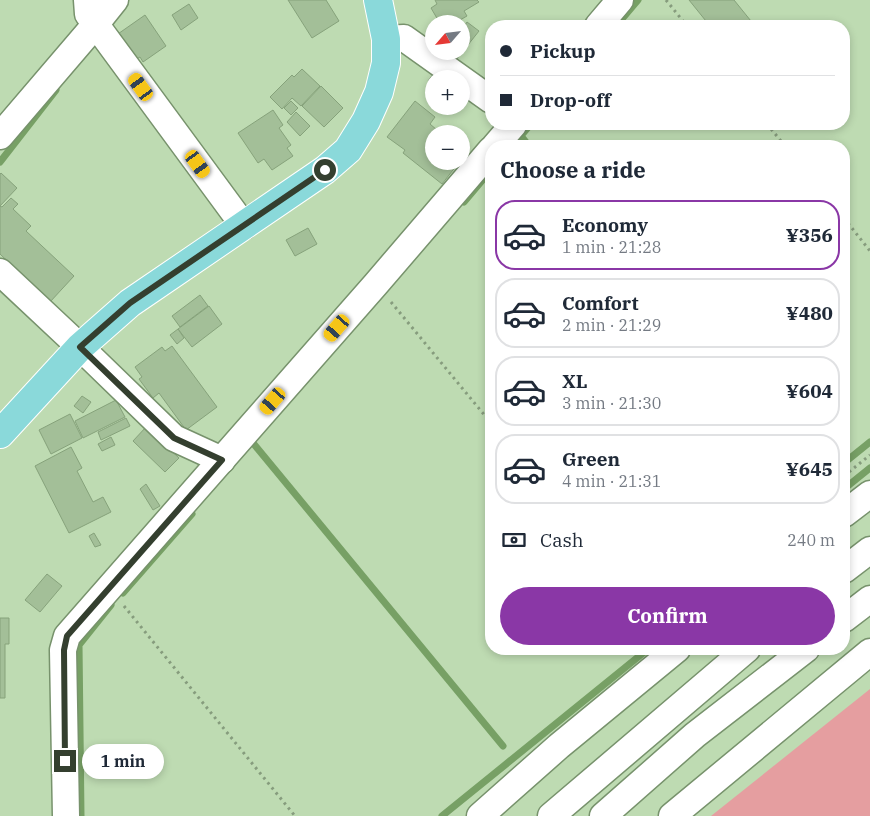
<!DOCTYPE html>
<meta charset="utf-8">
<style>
body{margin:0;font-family:"IBM Plex Serif",serif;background:#f2f2f3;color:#1f2937;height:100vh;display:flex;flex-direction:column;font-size:19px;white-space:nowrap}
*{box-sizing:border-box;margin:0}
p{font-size:16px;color:#747a83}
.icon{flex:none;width:28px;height:28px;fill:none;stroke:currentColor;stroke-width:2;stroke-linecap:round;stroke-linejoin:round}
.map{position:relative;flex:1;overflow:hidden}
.sheet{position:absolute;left:485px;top:140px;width:365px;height:515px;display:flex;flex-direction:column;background:#fff;border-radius:20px;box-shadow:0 2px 8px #0003}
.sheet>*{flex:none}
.top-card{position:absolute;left:485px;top:20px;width:365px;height:110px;border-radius:20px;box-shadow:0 2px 8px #0003;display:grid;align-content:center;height:110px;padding:0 15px;background:#fff}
.needle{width:32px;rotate:242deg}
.fabs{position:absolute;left:425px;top:15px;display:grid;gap:10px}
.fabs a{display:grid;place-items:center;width:45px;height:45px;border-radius:50%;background:#fff;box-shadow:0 2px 8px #0003;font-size:25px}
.end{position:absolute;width:22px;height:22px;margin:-11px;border:6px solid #343f2f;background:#fff;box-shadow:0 0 0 2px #fff}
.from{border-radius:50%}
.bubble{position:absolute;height:35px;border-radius:18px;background:#fff;box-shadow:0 2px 8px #0003;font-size:16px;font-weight:700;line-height:35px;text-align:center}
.car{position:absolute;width:15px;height:30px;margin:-15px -8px;border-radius:6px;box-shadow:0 0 4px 1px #0007;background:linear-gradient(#f5c518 24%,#345 0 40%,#f5c518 0 76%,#345 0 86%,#f5c518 0)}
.top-card b{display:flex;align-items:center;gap:18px;height:48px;font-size:19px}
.top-card b+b{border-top:1px solid #e0e1e3}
.top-card i{width:12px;height:12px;background:#1f2937}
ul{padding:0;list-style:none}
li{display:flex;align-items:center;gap:15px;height:70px;margin:0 10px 8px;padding:0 5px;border:2px solid #e0e1e3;border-radius:20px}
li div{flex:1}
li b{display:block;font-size:19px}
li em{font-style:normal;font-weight:700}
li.on{border-color:#8a37a6}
li>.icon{width:45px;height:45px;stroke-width:1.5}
h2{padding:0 15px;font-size:22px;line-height:60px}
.pay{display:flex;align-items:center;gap:12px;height:55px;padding:0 15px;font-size:19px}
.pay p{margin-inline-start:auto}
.button{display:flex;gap:10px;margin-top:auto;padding:10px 15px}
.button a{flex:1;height:58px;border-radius:30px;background:#8a37a6;color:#fff;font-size:20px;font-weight:700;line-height:58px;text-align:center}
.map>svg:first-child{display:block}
.green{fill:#e59ea0}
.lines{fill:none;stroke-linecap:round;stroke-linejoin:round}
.stream{stroke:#77a065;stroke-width:7}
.building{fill:#a3bf98;stroke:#86a27b}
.minor-casing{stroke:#77926c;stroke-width:29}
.major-casing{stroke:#fff;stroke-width:30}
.path{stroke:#869c7d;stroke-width:3;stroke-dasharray:2.5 4;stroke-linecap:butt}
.minor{stroke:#fff;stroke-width:26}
.major{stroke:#8ad9da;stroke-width:28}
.route{stroke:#343f2f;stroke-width:6}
</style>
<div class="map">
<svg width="870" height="816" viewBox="0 0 870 816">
<rect width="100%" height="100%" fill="#bedbb2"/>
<path class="green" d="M870 689V816H711Z"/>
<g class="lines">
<g class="stream">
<path d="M616 26 638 0"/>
<path d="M521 136 529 146"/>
<path d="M519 138 531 124"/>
<path d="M0 162 56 90"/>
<path d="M464 202 491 170"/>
<path d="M253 443 503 746"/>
<path d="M844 463 870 442"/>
<path d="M844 489 870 468"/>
<path d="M123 593 192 514"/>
<path d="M81 816 79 645 111 605"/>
<path d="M442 816 648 649"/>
</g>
</g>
<g class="building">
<path d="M288 0H326L339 21 312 38Z"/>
<path d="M435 0H477L479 2 464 11 467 16 453 24H448L444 17 438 20 431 8 437 4Z"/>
<path d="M689 0H734L755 26H710Z"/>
<path d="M189 4 198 18 181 30 172 15Z"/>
<path d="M145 15 166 46 143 62 140 57 133 61 115 36Z"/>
<path d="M467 22 479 31 456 60 445 51H461V31Z"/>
<path d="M302 69 320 86 301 106 292 98 282 109 270 97 292 75 294 77Z"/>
<path d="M436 70 447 79H434V89L430 86 431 84 428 81Z"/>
<path d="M321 86 343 108 324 127 302 106Z"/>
<path d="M291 101 298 108 291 115 284 108Z"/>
<path d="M415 101 435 117 430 124 437 130 439 128 447 134H434V161H460L442 184 403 153 405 150 387 137Z"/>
<path d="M273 110 283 125 279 128 291 145 287 148 293 156 272 170 264 159 258 163 238 133Z"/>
<path d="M296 112 310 126 300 136 287 122Z"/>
<path d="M1 173 17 188 0 206 2 207 11 198 18 204 13 209 31 226 26 231 74 276 50 302 0 254V174Z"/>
<path d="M308 228 317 244 295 256 286 240Z"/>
<path d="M200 295 208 306 180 327 172 316Z"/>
<path d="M209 306 222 324 192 347 178 329Z"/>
<path d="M178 329 184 338 177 344 170 335Z"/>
<path d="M172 346 217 407 186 430 159 393 153 398 139 379 142 377 135 367 162 347 165 351Z"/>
<path d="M82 396 91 402 83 413 74 406Z"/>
<path d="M116 400 125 417 83 438 75 421Z"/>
<path d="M70 414 82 438 51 454 39 430Z"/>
<path d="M126 418 130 426 101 440 98 432Z"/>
<path d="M146 427 179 458 165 472 133 441Z"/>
<path d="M111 437 115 445 102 451 98 444Z"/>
<path d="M71 447 82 468 77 471 93 502 103 497 111 512 69 533 35 466Z"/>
<path d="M146 484 160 506 153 510 140 489Z"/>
<path d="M94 533 101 545 95 547 89 536Z"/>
<path d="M47 574 62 586 40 612 25 600Z"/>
<path d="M0 618H9V644H5V698H0Z"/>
</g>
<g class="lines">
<defs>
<g id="minor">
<path d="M87 0 88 14 244 226"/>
<path d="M598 26 620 0"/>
<path d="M386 39 404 38 491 100"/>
<path d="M0 136 95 25 115 0"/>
<path d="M495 146 514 124"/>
<path d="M0 272 80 347 174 438 222 460"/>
<path d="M844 514 870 494"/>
<path d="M844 570 870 550"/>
<path d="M844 619 870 599"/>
<path d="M66 816 63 650 67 636 376 284 491 150"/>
<path d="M480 816 559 746 677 649"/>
<path d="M551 816 747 649"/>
<path d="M603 816 695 735 806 649"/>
<path d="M672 816 870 652"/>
</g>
<path id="major" d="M0 434 80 347 130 303 325 170 348 150 366 121 379 92 386 63V39L378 0"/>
</defs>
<use href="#minor" class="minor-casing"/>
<use href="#major" class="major-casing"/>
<g class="path">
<path d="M666 0 687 26"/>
<path d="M767 124 785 146"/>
<path d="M844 218 870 251"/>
<path d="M391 302 491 423"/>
<path d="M844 476 870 455"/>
<path d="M124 606 295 816"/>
</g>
<use href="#minor" class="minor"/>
<use href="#major" class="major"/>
</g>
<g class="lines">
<path class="route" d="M65 761 64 650 67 636 222 460 174 438 80 347 130 303 325 170"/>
</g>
</svg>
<div class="fabs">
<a><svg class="needle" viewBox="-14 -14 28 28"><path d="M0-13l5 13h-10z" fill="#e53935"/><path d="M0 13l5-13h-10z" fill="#747a83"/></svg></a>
<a>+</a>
<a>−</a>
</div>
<i class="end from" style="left:325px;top:170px"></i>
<i class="end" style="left:65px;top:761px"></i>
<div class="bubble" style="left:82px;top:744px;width:82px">1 min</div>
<i class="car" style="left:141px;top:87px;rotate:324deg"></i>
<i class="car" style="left:198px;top:164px;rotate:144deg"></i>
<i class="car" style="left:337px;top:328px;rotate:221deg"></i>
<i class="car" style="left:273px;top:401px;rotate:221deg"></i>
<div class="top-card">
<b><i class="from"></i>Pickup</b>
<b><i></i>Drop-off</b>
</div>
<section class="sheet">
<h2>Choose a ride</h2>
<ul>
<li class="on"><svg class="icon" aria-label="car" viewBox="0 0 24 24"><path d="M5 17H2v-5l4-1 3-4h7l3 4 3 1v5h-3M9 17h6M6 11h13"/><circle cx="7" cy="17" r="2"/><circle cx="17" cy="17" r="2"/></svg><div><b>Economy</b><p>1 min · 21:28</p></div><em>¥356</em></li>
<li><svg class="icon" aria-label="car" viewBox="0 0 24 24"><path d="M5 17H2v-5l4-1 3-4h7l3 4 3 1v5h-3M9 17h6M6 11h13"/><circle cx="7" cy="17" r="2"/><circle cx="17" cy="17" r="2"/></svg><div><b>Comfort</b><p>2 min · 21:29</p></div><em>¥480</em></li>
<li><svg class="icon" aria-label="car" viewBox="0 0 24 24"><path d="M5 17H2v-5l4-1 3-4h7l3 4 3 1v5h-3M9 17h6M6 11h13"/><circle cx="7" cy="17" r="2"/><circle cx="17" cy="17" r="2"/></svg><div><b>XL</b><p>3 min · 21:30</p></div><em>¥604</em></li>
<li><svg class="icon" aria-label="car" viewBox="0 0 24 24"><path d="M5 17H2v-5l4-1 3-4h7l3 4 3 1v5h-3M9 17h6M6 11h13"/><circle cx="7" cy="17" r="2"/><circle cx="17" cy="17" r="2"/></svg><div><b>Green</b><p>4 min · 21:31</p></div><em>¥645</em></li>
</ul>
<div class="pay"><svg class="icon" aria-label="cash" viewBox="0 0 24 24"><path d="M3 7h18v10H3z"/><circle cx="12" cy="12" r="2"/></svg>Cash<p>240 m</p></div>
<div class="button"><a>Confirm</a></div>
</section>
</div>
